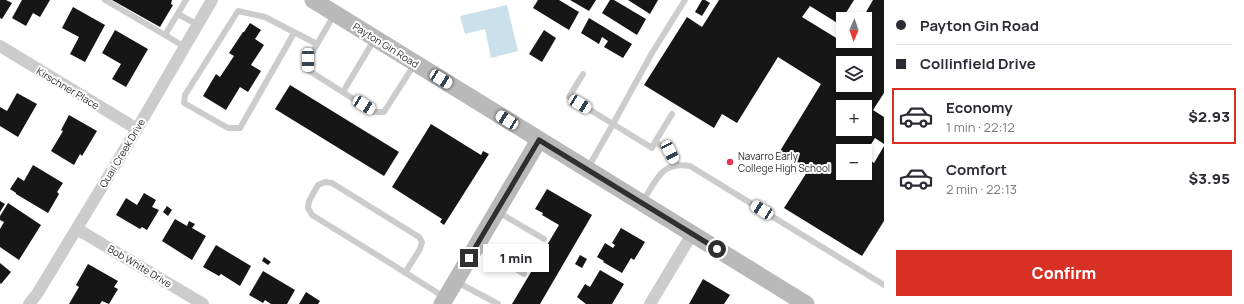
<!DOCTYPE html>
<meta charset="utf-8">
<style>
body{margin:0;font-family:Manrope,sans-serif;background:#f7f7f7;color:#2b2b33;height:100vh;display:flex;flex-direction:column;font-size:15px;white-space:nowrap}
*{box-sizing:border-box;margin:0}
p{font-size:13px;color:#7c7c81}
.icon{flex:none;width:22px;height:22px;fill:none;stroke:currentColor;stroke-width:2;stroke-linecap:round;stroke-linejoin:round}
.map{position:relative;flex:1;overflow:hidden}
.side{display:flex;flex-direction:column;background:#fff;width:360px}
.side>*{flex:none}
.banner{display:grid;align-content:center;height:88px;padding:0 12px;background:#fff}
.needle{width:26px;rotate:182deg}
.tools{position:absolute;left:836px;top:12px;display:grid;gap:8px}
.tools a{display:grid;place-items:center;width:36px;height:36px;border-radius:0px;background:#fff;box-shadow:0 2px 6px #0003;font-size:20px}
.end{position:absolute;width:18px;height:18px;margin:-9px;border:5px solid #2f2f2f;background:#fff;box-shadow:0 0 0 2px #fff}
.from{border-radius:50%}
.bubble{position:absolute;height:28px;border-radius:0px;background:#fff;box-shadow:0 2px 6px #0003;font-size:13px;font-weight:800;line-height:28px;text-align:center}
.car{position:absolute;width:12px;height:24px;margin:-12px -6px;border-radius:5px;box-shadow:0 0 3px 1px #0007;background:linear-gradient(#fff 24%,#345 0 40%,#fff 0 76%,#345 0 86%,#fff 0)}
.banner b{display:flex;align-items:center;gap:14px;height:38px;font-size:15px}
.banner b+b{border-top:1px solid #e1e1e2}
.banner i{width:10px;height:10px;background:#2b2b33}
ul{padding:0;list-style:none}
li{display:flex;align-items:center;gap:12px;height:56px;margin:0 8px 6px;padding:0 4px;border:2px solid transparent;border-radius:0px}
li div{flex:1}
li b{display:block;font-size:15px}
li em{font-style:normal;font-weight:800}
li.current{border-color:#d93025}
li>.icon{width:36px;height:36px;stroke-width:1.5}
.action{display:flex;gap:8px;margin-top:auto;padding:8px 12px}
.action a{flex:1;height:46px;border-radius:0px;background:#d93025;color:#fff;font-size:16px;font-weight:800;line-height:46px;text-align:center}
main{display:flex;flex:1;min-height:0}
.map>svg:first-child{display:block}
.water{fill:#cae1eb}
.building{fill:#161616;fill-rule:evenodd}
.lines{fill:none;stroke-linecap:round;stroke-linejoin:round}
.lane{stroke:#ccc;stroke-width:6}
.street{stroke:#ccc;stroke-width:12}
.secondary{stroke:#b9b9b9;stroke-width:17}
.route{stroke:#2f2f2f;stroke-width:5}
.poi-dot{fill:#df3854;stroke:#fff;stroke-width:1.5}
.labels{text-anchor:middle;stroke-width:4;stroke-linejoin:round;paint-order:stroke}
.street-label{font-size:10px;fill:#2f2f2f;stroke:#fff}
.poi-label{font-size:10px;fill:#2f2f2f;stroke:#fff;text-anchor:start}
</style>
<main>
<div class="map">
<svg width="884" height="304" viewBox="0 0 884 304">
<rect width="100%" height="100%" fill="#fff"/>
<path class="water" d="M507 5 518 51 491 58 485 29 465 34 460 16Z"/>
<g class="building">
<path d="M0 0H6L12 3 2 19 0 18Z"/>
<path d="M22 0H50L40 17 33 13 26 26 12 18Z"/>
<path d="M112 0H172L171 4 173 5 160 27Z"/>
<path d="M538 0H559L579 12 569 30 533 8Z"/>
<path d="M570 0H596L589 11Z"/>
<path d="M610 0H614L646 19 637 35 602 13Z"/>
<path d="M628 0H658L650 14Z"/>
<path d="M702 0H705L710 3 702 16 695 12Z"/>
<path d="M719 0H854L839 24 810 6 802 17 846 44 848 41H865V19H862L873 0H884V93L873 110 884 117V144L875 138 865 154V151H843V173H865V157L874 163 884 146V221L862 256 784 208 809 169 780 151 821 84 778 57 737 123 722 114 714 128 644 85 687 17 702 27ZM843 63H865V85H843ZM843 107H865V129H843Z"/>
<path d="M73 7 105 25 85 62 70 54 79 37 62 28Z"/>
<path d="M589 18 632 44 623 58 604 47 608 41 602 37 599 44 581 33Z"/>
<path d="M250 23 261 30 255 39 264 45 251 65 261 71 248 92 240 87 226 110 203 96 216 74 220 77 234 56 229 53 243 32H244Z"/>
<path d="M115 30 148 49 126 87 112 79 121 64 102 53Z"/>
<path d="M544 30 556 38 542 62 529 54Z"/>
<path d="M290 85 399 152 384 176 275 109Z"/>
<path d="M17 93 37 104 18 137 0 126V107L7 111Z"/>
<path d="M69 115 97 131 82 156 80 154 74 165 51 151 63 131 61 130Z"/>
<path d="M431 124 481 155 483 151 489 154 444 225 440 222 442 219 392 187Z"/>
<path d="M33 165 63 183 57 192 59 194 48 213 16 194V193L10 189 18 177 24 181Z"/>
<path d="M547 189 592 215 540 304H512L559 225 542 215 543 213 535 209Z"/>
<path d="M144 193 156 200 152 207 159 210 147 230 142 227 140 229 116 215 126 198 137 205Z"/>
<path d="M0 201 5 204 0 212Z"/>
<path d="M8 203 41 225 19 260 0 247V229L4 222 0 220V216Z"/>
<path d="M167 206 172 210 168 216 163 212Z"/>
<path d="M175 219 187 226 189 221 195 224 192 228 206 236 192 260 162 241Z"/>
<path d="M621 228 645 242 634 260 631 258 622 273 603 262 604 261 597 257 605 243 613 248 615 245 612 243Z"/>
<path d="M216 245 251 266 240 286 221 274 219 276 203 267Z"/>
<path d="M580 255 587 259 582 268 575 264Z"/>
<path d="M264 257 271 262 268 265 262 261Z"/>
<path d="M0 263 11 272 1 284 0 283Z"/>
<path d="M88 264 118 281 114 287 118 289 109 304 102 301 100 304H69L79 287 76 285Z"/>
<path d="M600 270 624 284 612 304H586L577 297 585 284 590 287Z"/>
<path d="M263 271 295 290 287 304H271L265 300 263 303 249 295Z"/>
<path d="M703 279 730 295 724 304H689Z"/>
<path d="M306 292 320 301 318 304H299Z"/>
</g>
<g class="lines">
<g class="lane">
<path d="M105 0 165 35 186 0"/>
<path d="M178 14 198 25"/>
<path d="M334 15 308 60V70L374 112H384L414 65"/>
<path d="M294 33 240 128H228L184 103 185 95 238 11 265 17 317 44"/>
<path d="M165 35 185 47"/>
<path d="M583 74 569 97 613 124 652 53 685 0"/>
<path d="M343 92 374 40"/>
<path d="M655 142 672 114"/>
<path d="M588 168 613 124 652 148 655 142 670 151 677 165"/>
<path d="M643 201C656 181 661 161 690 166L884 285"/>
<path d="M498 212 544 239"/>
<path d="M478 247 524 274"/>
<path d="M405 273 420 249 422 242 419 237 332 183 325 182 318 185 309 201 308 208 312 215C356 242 400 269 444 297"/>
<path d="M457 282 498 304"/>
</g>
<g class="street">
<path d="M0 46 137 129"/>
<path d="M77 229 203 304"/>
<path d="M29 304 37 294 137 129 212 0"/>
<path d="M650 304 692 234"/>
</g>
<g class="secondary">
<path d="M313 0 806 304"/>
<path d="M442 304 539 140"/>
</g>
</g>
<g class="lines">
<path class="route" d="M469 258 539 140 717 249"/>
</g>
<circle class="poi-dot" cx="730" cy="162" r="4"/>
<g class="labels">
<g class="street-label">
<text transform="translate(386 45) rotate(32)" y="4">Payton Gin Road</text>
<text transform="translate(68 88) rotate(31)" y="4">Kirschner Place</text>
<text transform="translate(122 153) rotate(-59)" y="4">Quail Creek Drive</text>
<text transform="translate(140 266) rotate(31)" y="4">Bob White Drive</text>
</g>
<g class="poi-label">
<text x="738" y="160">Navarro Early<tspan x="738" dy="12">College High School</tspan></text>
</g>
</g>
</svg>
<div class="tools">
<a><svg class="needle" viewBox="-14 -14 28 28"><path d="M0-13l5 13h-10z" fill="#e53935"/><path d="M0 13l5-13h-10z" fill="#7c7c81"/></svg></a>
<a><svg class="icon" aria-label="layers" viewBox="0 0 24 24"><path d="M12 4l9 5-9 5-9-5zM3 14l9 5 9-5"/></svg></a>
<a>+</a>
<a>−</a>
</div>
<i class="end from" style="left:717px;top:249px"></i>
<i class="end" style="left:469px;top:258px"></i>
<div class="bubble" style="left:483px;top:244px;width:66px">1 min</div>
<i class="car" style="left:308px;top:60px;rotate:180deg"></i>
<i class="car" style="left:441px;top:79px;rotate:122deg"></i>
<i class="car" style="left:580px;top:104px;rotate:121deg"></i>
<i class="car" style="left:364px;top:105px;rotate:122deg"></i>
<i class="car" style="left:507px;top:120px;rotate:302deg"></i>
<i class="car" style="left:670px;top:152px;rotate:153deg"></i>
<i class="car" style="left:762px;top:210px;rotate:302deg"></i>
</div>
<section class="side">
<div class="banner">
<b><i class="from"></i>Payton Gin Road</b>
<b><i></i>Collinfield Drive</b>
</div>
<ul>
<li class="current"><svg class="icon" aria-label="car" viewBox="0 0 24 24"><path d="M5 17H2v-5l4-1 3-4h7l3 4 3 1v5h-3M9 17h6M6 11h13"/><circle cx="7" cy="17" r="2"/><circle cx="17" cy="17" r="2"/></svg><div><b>Economy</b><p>1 min · 22:12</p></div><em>$2.93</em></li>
<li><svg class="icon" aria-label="car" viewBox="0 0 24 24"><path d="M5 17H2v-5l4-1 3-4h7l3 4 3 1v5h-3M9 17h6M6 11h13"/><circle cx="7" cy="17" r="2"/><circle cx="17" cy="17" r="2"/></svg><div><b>Comfort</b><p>2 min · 22:13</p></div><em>$3.95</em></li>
</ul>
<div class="action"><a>Confirm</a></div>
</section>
</main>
